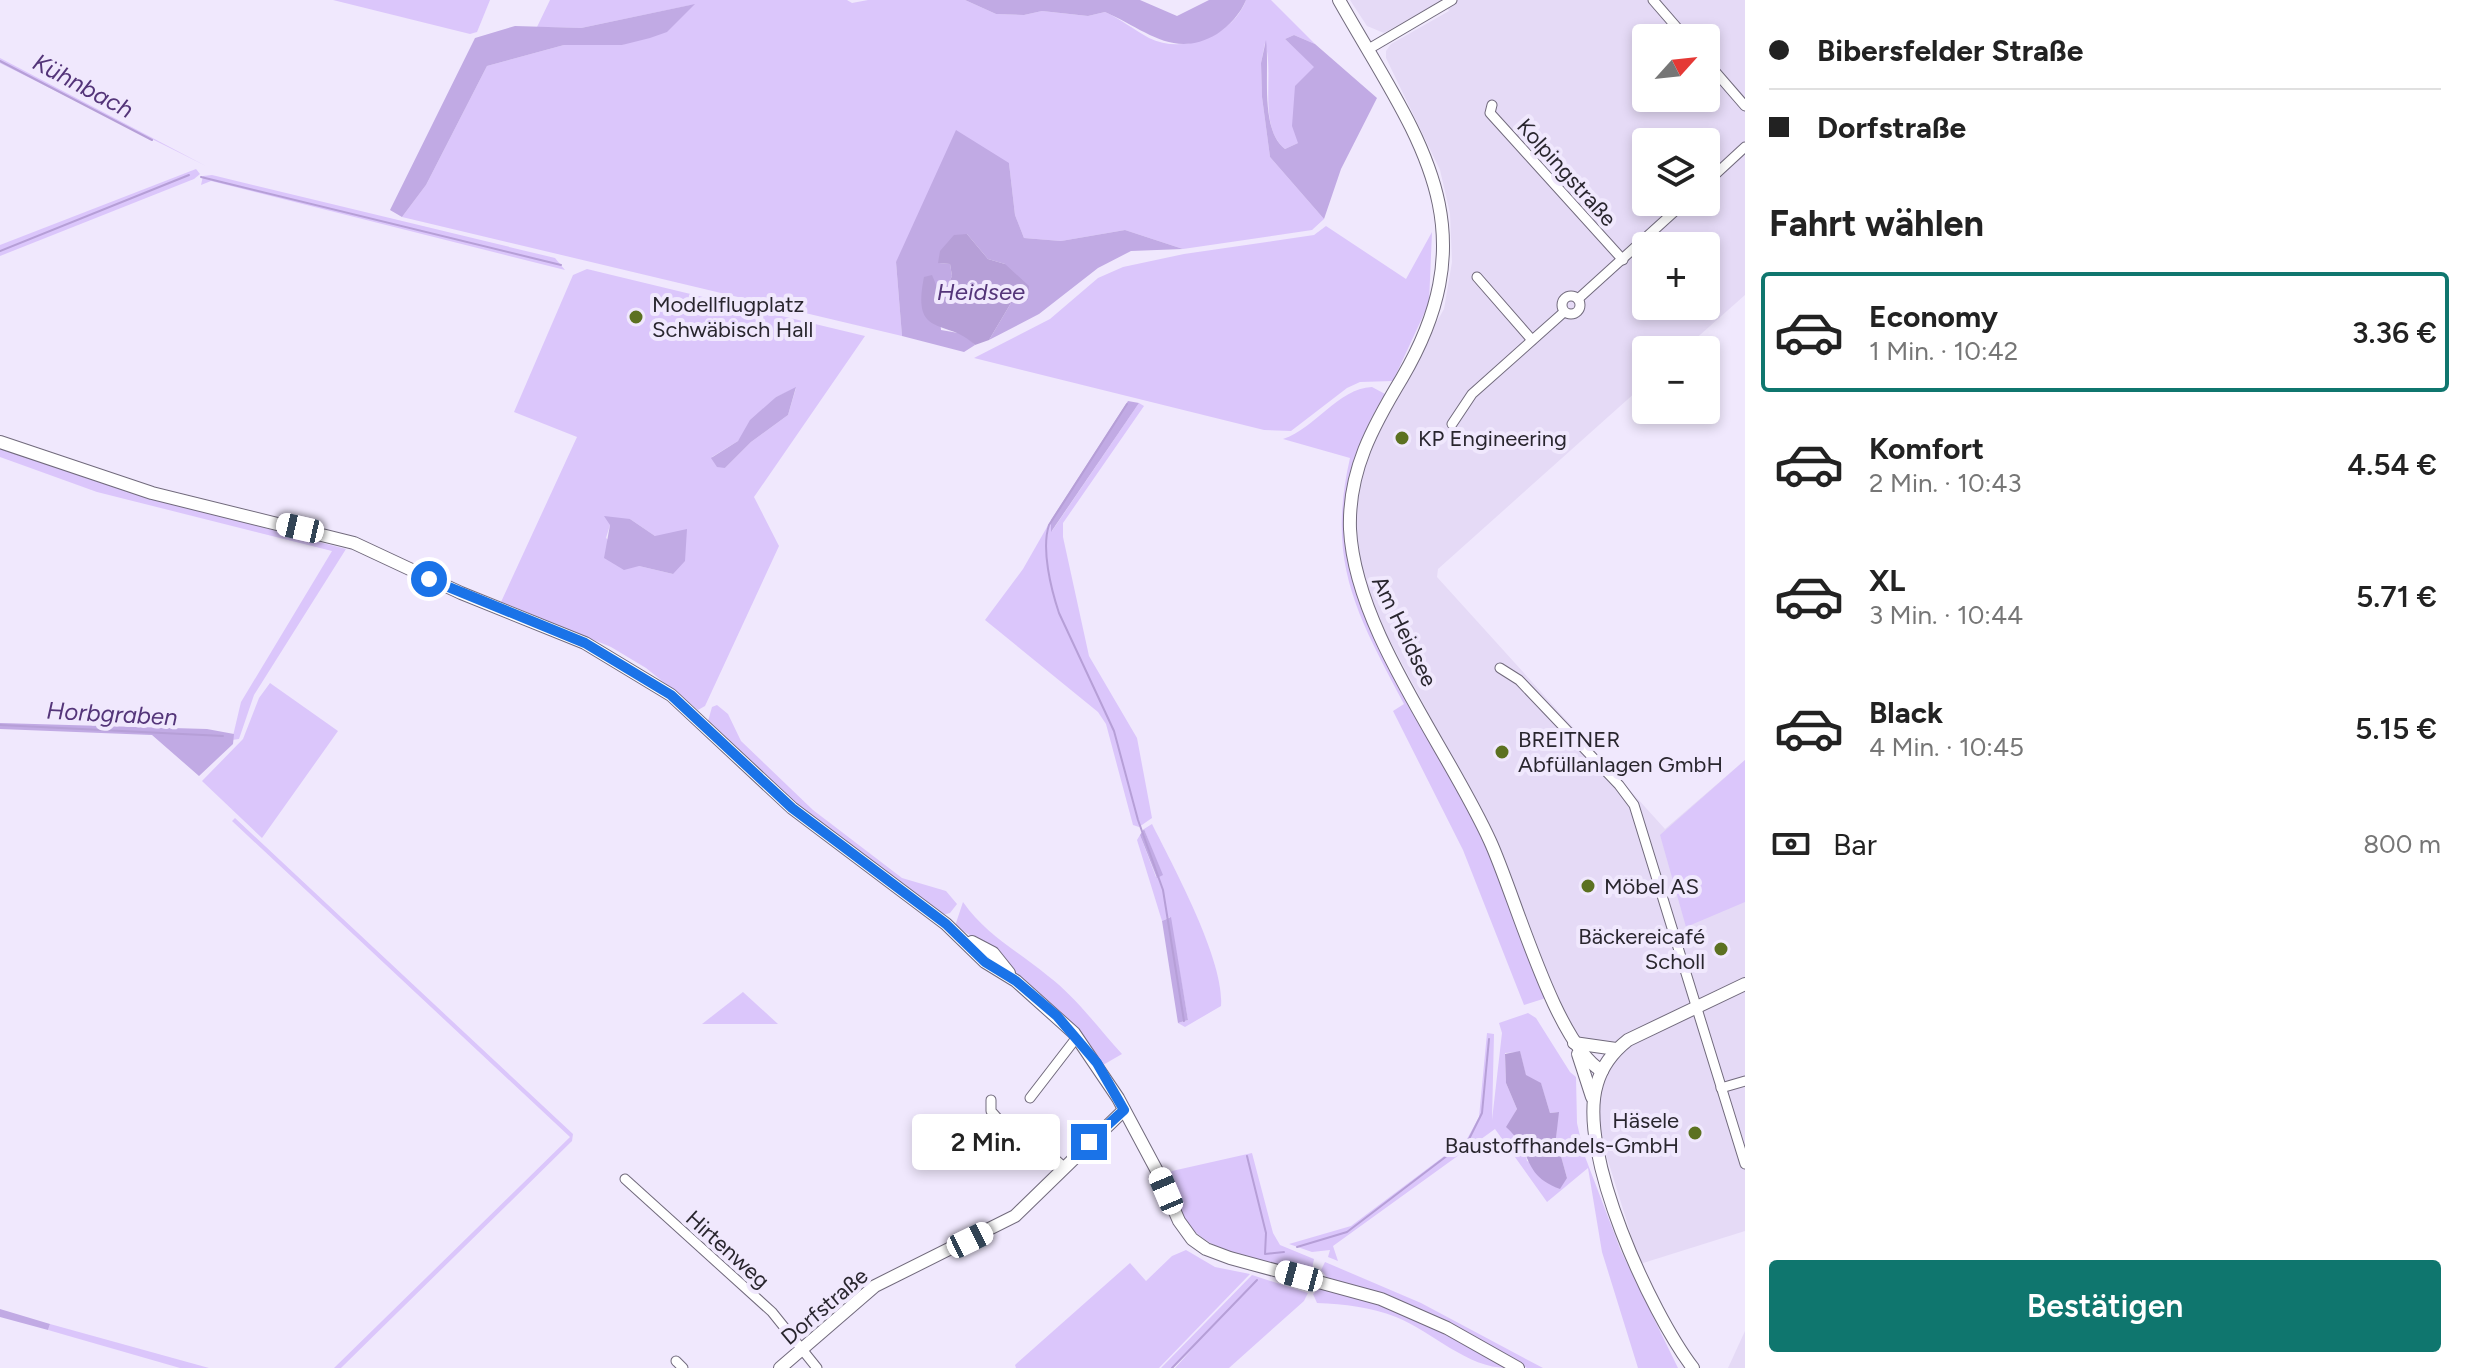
<!DOCTYPE html>
<html lang="de">
<meta charset="utf-8">
<style>
body{margin:0;font-family:Figtree,sans-serif;background:#f2f2f2;color:#222;height:100vh;display:flex;flex-direction:column;font-size:30px;white-space:nowrap}
*{box-sizing:border-box;margin:0}
p{font-size:26px;color:#767676}
.icon{flex:none;width:44px;height:44px;fill:none;stroke:currentColor;stroke-width:2;stroke-linecap:round;stroke-linejoin:round}
.map{position:relative;flex:1;overflow:hidden}
.details{display:flex;flex-direction:column;background:#fff;width:720px}
.details>*{flex:none}
.guide{display:grid;align-content:center;height:176px;padding:0 24px;background:#fff}
.needle{width:52px;rotate:63deg}
.tools{position:absolute;left:1632px;top:24px;display:grid;gap:16px}
.tools a{display:grid;place-items:center;width:88px;height:88px;border-radius:8px;background:#fff;box-shadow:0 4px 12px #0003;font-size:40px}
.end{position:absolute;width:36px;height:36px;margin:-18px;border:10px solid #1a73e8;background:#fff;box-shadow:0 0 0 4px #fff}
.from{border-radius:50%}
.bubble{position:absolute;height:56px;border-radius:8px;background:#fff;box-shadow:0 4px 12px #0003;font-size:26px;font-weight:600;line-height:56px;text-align:center}
.car{position:absolute;width:24px;height:48px;margin:-24px -12px;border-radius:10px;box-shadow:0 0 6px 2px #0007;background:linear-gradient(#fff 24%,#345 0 40%,#fff 0 76%,#345 0 86%,#fff 0)}
.guide b{display:flex;align-items:center;gap:28px;height:76px;font-size:30px}
.guide b+b{border-top:2px solid #e0e0e0}
.guide i{width:20px;height:20px;background:#222}
ul{padding:0;list-style:none}
li{display:flex;align-items:center;gap:24px;height:120px;margin:0 16px 12px;padding:0 8px;border:4px solid transparent;border-radius:8px}
li div{flex:1}
li b{display:block;font-size:30px}
li em{font-style:normal;font-weight:600}
li.on{border-color:#0f766e}
li>.icon{width:72px;height:72px;stroke-width:1.5}
h2{padding:0 24px;font-size:36px;line-height:96px}
.pay{display:flex;align-items:center;gap:20px;height:88px;padding:0 24px;font-size:30px}
.pay p{margin-inline-start:auto}
.primary-button{display:flex;gap:16px;margin-top:auto;padding:16px 24px}
.primary-button a{flex:1;height:92px;border-radius:8px;background:#0f766e;color:#fff;font-size:32px;font-weight:600;line-height:92px;text-align:center}
main{display:flex;flex:1;min-height:0}
.map>svg:first-child{display:block}
.built{fill:#e5daf6;fill-rule:evenodd}
.green{fill:#dbc6fb;fill-rule:evenodd}
.forest{fill:#c1aae4}
.water{fill:#b69fd7}
.lines{fill:none;stroke-linecap:round;stroke-linejoin:round}
.stream{stroke:#b69fd7;stroke-width:2}
.street-casing{stroke:#716a7c;stroke-width:11}
.secondary-casing{stroke:#716a7c;stroke-width:14}
.street{stroke:#fff;stroke-width:9}
.secondary{stroke:#fff;stroke-width:12}
.route{stroke:#1a73e8;stroke-width:10}
.poi-dot{fill:#5c7121;stroke:#f0e8fd;stroke-width:3}
.labels{text-anchor:middle;stroke-width:8;stroke-linejoin:round;paint-order:stroke}
.street-label{font-size:22px;fill:#29262e;stroke:#f0e8fd}
.poi-label{font-size:22px;fill:#29262e;stroke:#f0e8fd;text-anchor:start}
.water-label{font-size:24px;font-style:italic;fill:#543579;stroke:#f0e8fd}
</style>
<main>
<div class="map">
<svg width="1745" height="1368" viewBox="0 0 1745 1368">
<rect width="100%" height="100%" fill="#f0e8fd"/>
<g class="built">
<path d="M1350 0H1745V295L1683 350H1646V383L1438 569 1437 577 1665 829 1745 760V1231L1640 1264 1600 1135 1598 1102 1607 1073 1601 1045 1577 1038 1565 1018 1483 816 1371 605 1361 574 1356 540 1357 500 1364 465 1375 432 1444 309 1452 262 1450 213 1440 170 1386 58V51L1391 44 1449 11 1443 0 1384 33 1367 26ZM1646 38H1706V98H1646ZM1646 142H1706V202H1646ZM1646 246H1706V306H1646Z"/>
<path d="M1745 1331V1368H1728Z"/>
</g>
<g class="green">
<path d="M333 0H490L477 32 470 34Z"/>
<path d="M550 0H847L852 3 868 0H965L996 14 1024 15 1042 11 1088 16 1105 12C1121 19 1134 30 1149 38 1183 55 1233 36 1246 0H1271L1315 44 1294 35 1285 39 1315 67 1298 143 1285 149C1257 126 1275 73 1265 43L1261 63 1262 97 1270 157 1324 219 1312 230 1183 249 1125 230 1061 241 1024 238 1015 215 1009 163 896 262 902 336 402 217 426 185 487 66 564 45H622L691 5 581 28 537 27Z"/>
<path d="M0 58 206 166 0 63Z"/>
<path d="M196 169 200 174 194 179 0 256V245Z"/>
<path d="M212 175 555 258 565 270 211 181 201 185 203 176Z"/>
<path d="M1326 226 1406 279 1432 232 1429 303 1393 381 1360 382 1347 388 1291 431 1264 430 974 358 1050 319 1098 278 1123 267 1184 254 1314 235Z"/>
<path d="M587 269 865 336 754 497 779 546 705 706 698 710 646 668 611 647 501 602 577 437 514 412 573 275ZM796 388 788 415 751 442 725 468 712 457 738 441 776 397ZM630 519 655 536 673 574 639 566 606 538 610 525Z"/>
<path d="M1372 387 1385 394C1289 549 1390 654 1459 791 1493 858 1519 927 1546 998L1524 1005 1463 850 1393 711 1404 704C1357 614 1326 563 1350 458L1283 439C1316 428 1337 389 1372 387Z"/>
<path d="M1139 403 1144 406 1063 523V537L1089 656 1137 738 1152 818 1139 827 1133 825 1106 724 1098 712 985 620 1023 569 1051 520 1052 531Z"/>
<path d="M0 446 136 494 346 549 254 695 239 739 232 740 241 702 332 551 97 492 0 457Z"/>
<path d="M270 683 338 731 262 838 202 781 243 739 259 698Z"/>
<path d="M717 705 728 714 741 741 813 810 902 878 946 891 957 904 950 913 942 915 825 831 708 721 712 707Z"/>
<path d="M1745 760V902L1686 927 1660 835Z"/>
<path d="M235 818 573 1134 572 1141 341 1368H334L570 1137 232 821Z"/>
<path d="M1152 824C1173 866 1225 961 1221 1006L1185 1027 1178 1023 1188 1020 1170 917 1162 921 1137 840 1140 835 1156 877 1162 875 1144 829Z"/>
<path d="M963 902C986 935 1018 951 1048 976 1076 997 1098 1028 1122 1054L1103 1065 996 951 955 926Z"/>
<path d="M743 992 778 1024H702Z"/>
<path d="M1528 1013 1536 1018 1570 1072 1576 1077 1577 1123 1584 1154 1621 1251 1678 1368H1638L1602 1252 1588 1168 1547 1202 1495 1129 1333 1246 1338 1261 1328 1257 1330 1250 1312 1252 1289 1244 1351 1226 1467 1139 1479 1117 1487 1033 1494 1034 1492 1120 1502 1033 1499 1023ZM1520 1052 1526 1076 1541 1084 1550 1113 1558 1112 1556 1138 1567 1178 1527 1161 1523 1143 1507 1127 1517 1109 1506 1083 1505 1053Z"/>
<path d="M1252 1153 1273 1233 1280 1245 1314 1259 1311 1274C1247 1257 1181 1255 1167 1176L1172 1171Z"/>
<path d="M1186 1250 1215 1267 1250 1274 1159 1368H1016L1015 1365 1130 1263 1146 1281 1172 1256Z"/>
<path d="M1325 1262 1421 1303 1543 1368H1527L1420 1310 1328 1279 1321 1270Z"/>
<path d="M1252 1275 1308 1293 1304 1301 1229 1368H1175L1193 1348 1173 1368H1161Z"/>
<path d="M1321 1287 1371 1301 1433 1326 1507 1368C1467 1368 1433 1332 1396 1317 1370 1307 1345 1304 1317 1303L1313 1294Z"/>
<path d="M50 1324 209 1368H180L48 1330Z"/>
</g>
<g class="forest">
<path d="M965 0H1140L1177 16 1209 0H1246C1241 13 1229 26 1217 34 1173 60 1145 29 1105 12L1088 16 1042 11 1024 15 996 14Z"/>
<path d="M695 4 667 32 650 38 622 45H564L487 66 426 185 402 217 390 210 475 38 515 26 581 28Z"/>
<path d="M1294 35 1315 44 1377 98 1341 169 1324 219 1270 157 1262 97 1261 63 1266 40C1270 70 1259 129 1285 149L1298 143 1292 126 1295 86 1314 67 1285 39Z"/>
<path d="M956 130 1009 163 1015 215 1024 238 1061 241 1125 230 1183 249 1131 251 1098 268 1039 314 989 340 1011 303 1005 264 988 259 967 234 939 263 950 264 952 276 945 291 937 287 941 330 964 334 975 345 964 352 902 336 896 262Z"/>
<path d="M796 387 788 415 751 442 725 468 717 467 711 458 738 441 750 420 776 397Z"/>
<path d="M1128 401 1139 403 1051 532V520Z"/>
<path d="M604 516 630 519 655 536 687 529 685 561 673 574 639 566 624 570 604 558 610 525Z"/>
<path d="M0 723 207 729 234 734 233 744 199 776 152 735 0 729Z"/>
<path d="M1144 829 1163 875 1157 878 1140 835Z"/>
<path d="M1171 917 1188 1020 1178 1023 1162 921Z"/>
<path d="M0 1309 50 1324 48 1330 0 1317Z"/>
</g>
<g class="water">
<path d="M967 234 988 259 1005 264 1029 286 1028 300 1011 303 989 340 975 345C947 317 911 340 924 277L932 275 937 287 945 290 952 276 950 264 938 263 940 251 954 235Z"/>
<path d="M1520 1051 1526 1075 1541 1083 1550 1113 1559 1112 1556 1138 1567 1178 1560 1189C1521 1175 1534 1152 1506 1127L1517 1109 1506 1083 1505 1054Z"/>
</g>
<g class="lines">
<g class="stream">
<path d="M0 61 152 140"/>
<path d="M201 177 561 265"/>
<path d="M0 251 189 175"/>
<path d="M1127 404 1049 525C1041 549 1051 589 1059 613L1114 731 1138 820 1163 890 1184 1021"/>
<path d="M0 725 223 736"/>
<path d="M1247 1156 1266 1233 1265 1254 1284 1252"/>
<path d="M1297 1247 1347 1232 1469 1139 1482 1113 1489 1039"/>
<path d="M1172 1368 1257 1280"/>
</g>
<defs>
<g id="street">
<path d="M1653 0 1686 38"/>
<path d="M1367 50 1452 0"/>
<path d="M1706 61 1745 106"/>
<path d="M1492 105 1490 113 1623 260"/>
<path d="M1706 183 1745 147"/>
<path d="M1477 277 1532 340"/>
<circle cx="1571" cy="305" r="9"/>
<path d="M1578 299 1685 202"/>
<path d="M1452 424 1472 394 1564 312"/>
<path d="M1500 668 1519 680 1619 785 1634 805 1745 1164"/>
<path d="M1721 1088 1745 1081"/>
<path d="M1030 1098 1077 1037"/>
<path d="M991 1100V1111L999 1120 1028 1135 1064 1167"/>
<path d="M625 1179 772 1312 817 1368"/>
<path d="M676 1361 683 1368"/>
</g>
<g id="secondary">
<path d="M1339 0C1415 135 1493 223 1402 378 1373 426 1348 471 1350 529 1355 631 1447 746 1490 841 1515 895 1555 1044 1602 1071"/>
<path d="M0 442 152 493 354 543 461 593 585 643 671 695 792 808 946 924 985 962 1016 981 1074 1033 1118 1098 1157 1171 1179 1221 1192 1239 1206 1249 1230 1258 1381 1299 1447 1328 1518 1368"/>
<path d="M972 942 993 953 1009 973"/>
<path d="M1574 1043 1616 1049"/>
<path d="M1578 1054 1592 1097"/>
<path d="M780 1368 875 1286 1015 1216 1124 1110"/>
<path d="M1693 1368C1651 1313 1576 1152 1597 1084 1602 1066 1614 1051 1628 1040L1745 984"/>
</g>
</defs>
<use href="#street" class="street-casing"/>
<use href="#secondary" class="secondary-casing"/>
<use href="#street" class="street"/>
<use href="#secondary" class="secondary"/>
</g>
<g class="lines">
<path class="route" d="M429 579 585 643 671 695 792 808 946 924 985 962 1016 981 1057 1016 1097 1063 1124 1110 1089 1142"/>
</g>
<g class="poi-dot">
<circle cx="636" cy="317" r="8"/>
<circle cx="1402" cy="438" r="8"/>
<circle cx="1502" cy="752" r="8"/>
<circle cx="1588" cy="886" r="8"/>
<circle cx="1721" cy="949" r="8"/>
<circle cx="1695" cy="1133" r="8"/>
</g>
<g class="labels">
<g class="street-label">
<text transform="translate(1567 172) rotate(48)" y="8">Kolpingstraße</text>
<text transform="translate(1405 631) rotate(64)" y="8">Am Heidsee</text>
<text transform="translate(728 1249) rotate(42)" y="8">Hirtenweg</text>
<text transform="translate(824 1306) rotate(-40)" y="8">Dorfstraße</text>
</g>
<g class="poi-label">
<text x="652" y="312">Modellflugplatz<tspan x="652" dy="25">Schwäbisch Hall</tspan></text>
<text x="1418" y="446">KP Engineering</text>
<text x="1518" y="747">BREITNER<tspan x="1518" dy="25">Abfüllanlagen GmbH</tspan></text>
<text x="1604" y="894">Möbel AS</text>
<text x="1705" y="944" text-anchor="end">Bäckereicafé<tspan x="1705" dy="25">Scholl</tspan></text>
<text x="1679" y="1128" text-anchor="end">Häsele<tspan x="1679" dy="25">Baustoffhandels-GmbH</tspan></text>
</g>
<g class="water-label">
<text transform="translate(83 86) rotate(28)" y="8">Kühnbach</text>
<text x="981" y="300">Heidsee</text>
<text transform="translate(112 714) rotate(3)" y="8">Horbgraben</text>
</g>
</g>
</svg>
<div class="tools">
<a><svg class="needle" viewBox="-14 -14 28 28"><path d="M0-13l5 13h-10z" fill="#e53935"/><path d="M0 13l5-13h-10z" fill="#767676"/></svg></a>
<a><svg class="icon" aria-label="layers" viewBox="0 0 24 24"><path d="M12 4l9 5-9 5-9-5zM3 14l9 5 9-5"/></svg></a>
<a>+</a>
<a>−</a>
</div>
<i class="end from" style="left:429px;top:579px"></i>
<i class="end" style="left:1089px;top:1142px"></i>
<div class="bubble" style="left:912px;top:1114px;width:148px">2 Min.</div>
<i class="car" style="left:300px;top:528px;rotate:283deg"></i>
<i class="car" style="left:1166px;top:1191px;rotate:337deg"></i>
<i class="car" style="left:970px;top:1240px;rotate:64deg"></i>
<i class="car" style="left:1299px;top:1276px;rotate:285deg"></i>
</div>
<section class="details">
<div class="guide">
<b><i class="from"></i>Bibersfelder Straße</b>
<b><i></i>Dorfstraße</b>
</div>
<h2>Fahrt wählen</h2>
<ul>
<li class="on"><svg class="icon" aria-label="car" viewBox="0 0 24 24"><path d="M5 17H2v-5l4-1 3-4h7l3 4 3 1v5h-3M9 17h6M6 11h13"/><circle cx="7" cy="17" r="2"/><circle cx="17" cy="17" r="2"/></svg><div><b>Economy</b><p>1 Min. · 10:42</p></div><em>3.36 €</em></li>
<li><svg class="icon" aria-label="car" viewBox="0 0 24 24"><path d="M5 17H2v-5l4-1 3-4h7l3 4 3 1v5h-3M9 17h6M6 11h13"/><circle cx="7" cy="17" r="2"/><circle cx="17" cy="17" r="2"/></svg><div><b>Komfort</b><p>2 Min. · 10:43</p></div><em>4.54 €</em></li>
<li><svg class="icon" aria-label="car" viewBox="0 0 24 24"><path d="M5 17H2v-5l4-1 3-4h7l3 4 3 1v5h-3M9 17h6M6 11h13"/><circle cx="7" cy="17" r="2"/><circle cx="17" cy="17" r="2"/></svg><div><b>XL</b><p>3 Min. · 10:44</p></div><em>5.71 €</em></li>
<li><svg class="icon" aria-label="car" viewBox="0 0 24 24"><path d="M5 17H2v-5l4-1 3-4h7l3 4 3 1v5h-3M9 17h6M6 11h13"/><circle cx="7" cy="17" r="2"/><circle cx="17" cy="17" r="2"/></svg><div><b>Black</b><p>4 Min. · 10:45</p></div><em>5.15 €</em></li>
</ul>
<div class="pay"><svg class="icon" aria-label="cash" viewBox="0 0 24 24"><path d="M3 7h18v10H3z"/><circle cx="12" cy="12" r="2"/></svg>Bar<p>800 m</p></div>
<div class="primary-button"><a>Bestätigen</a></div>
</section>
</main>
